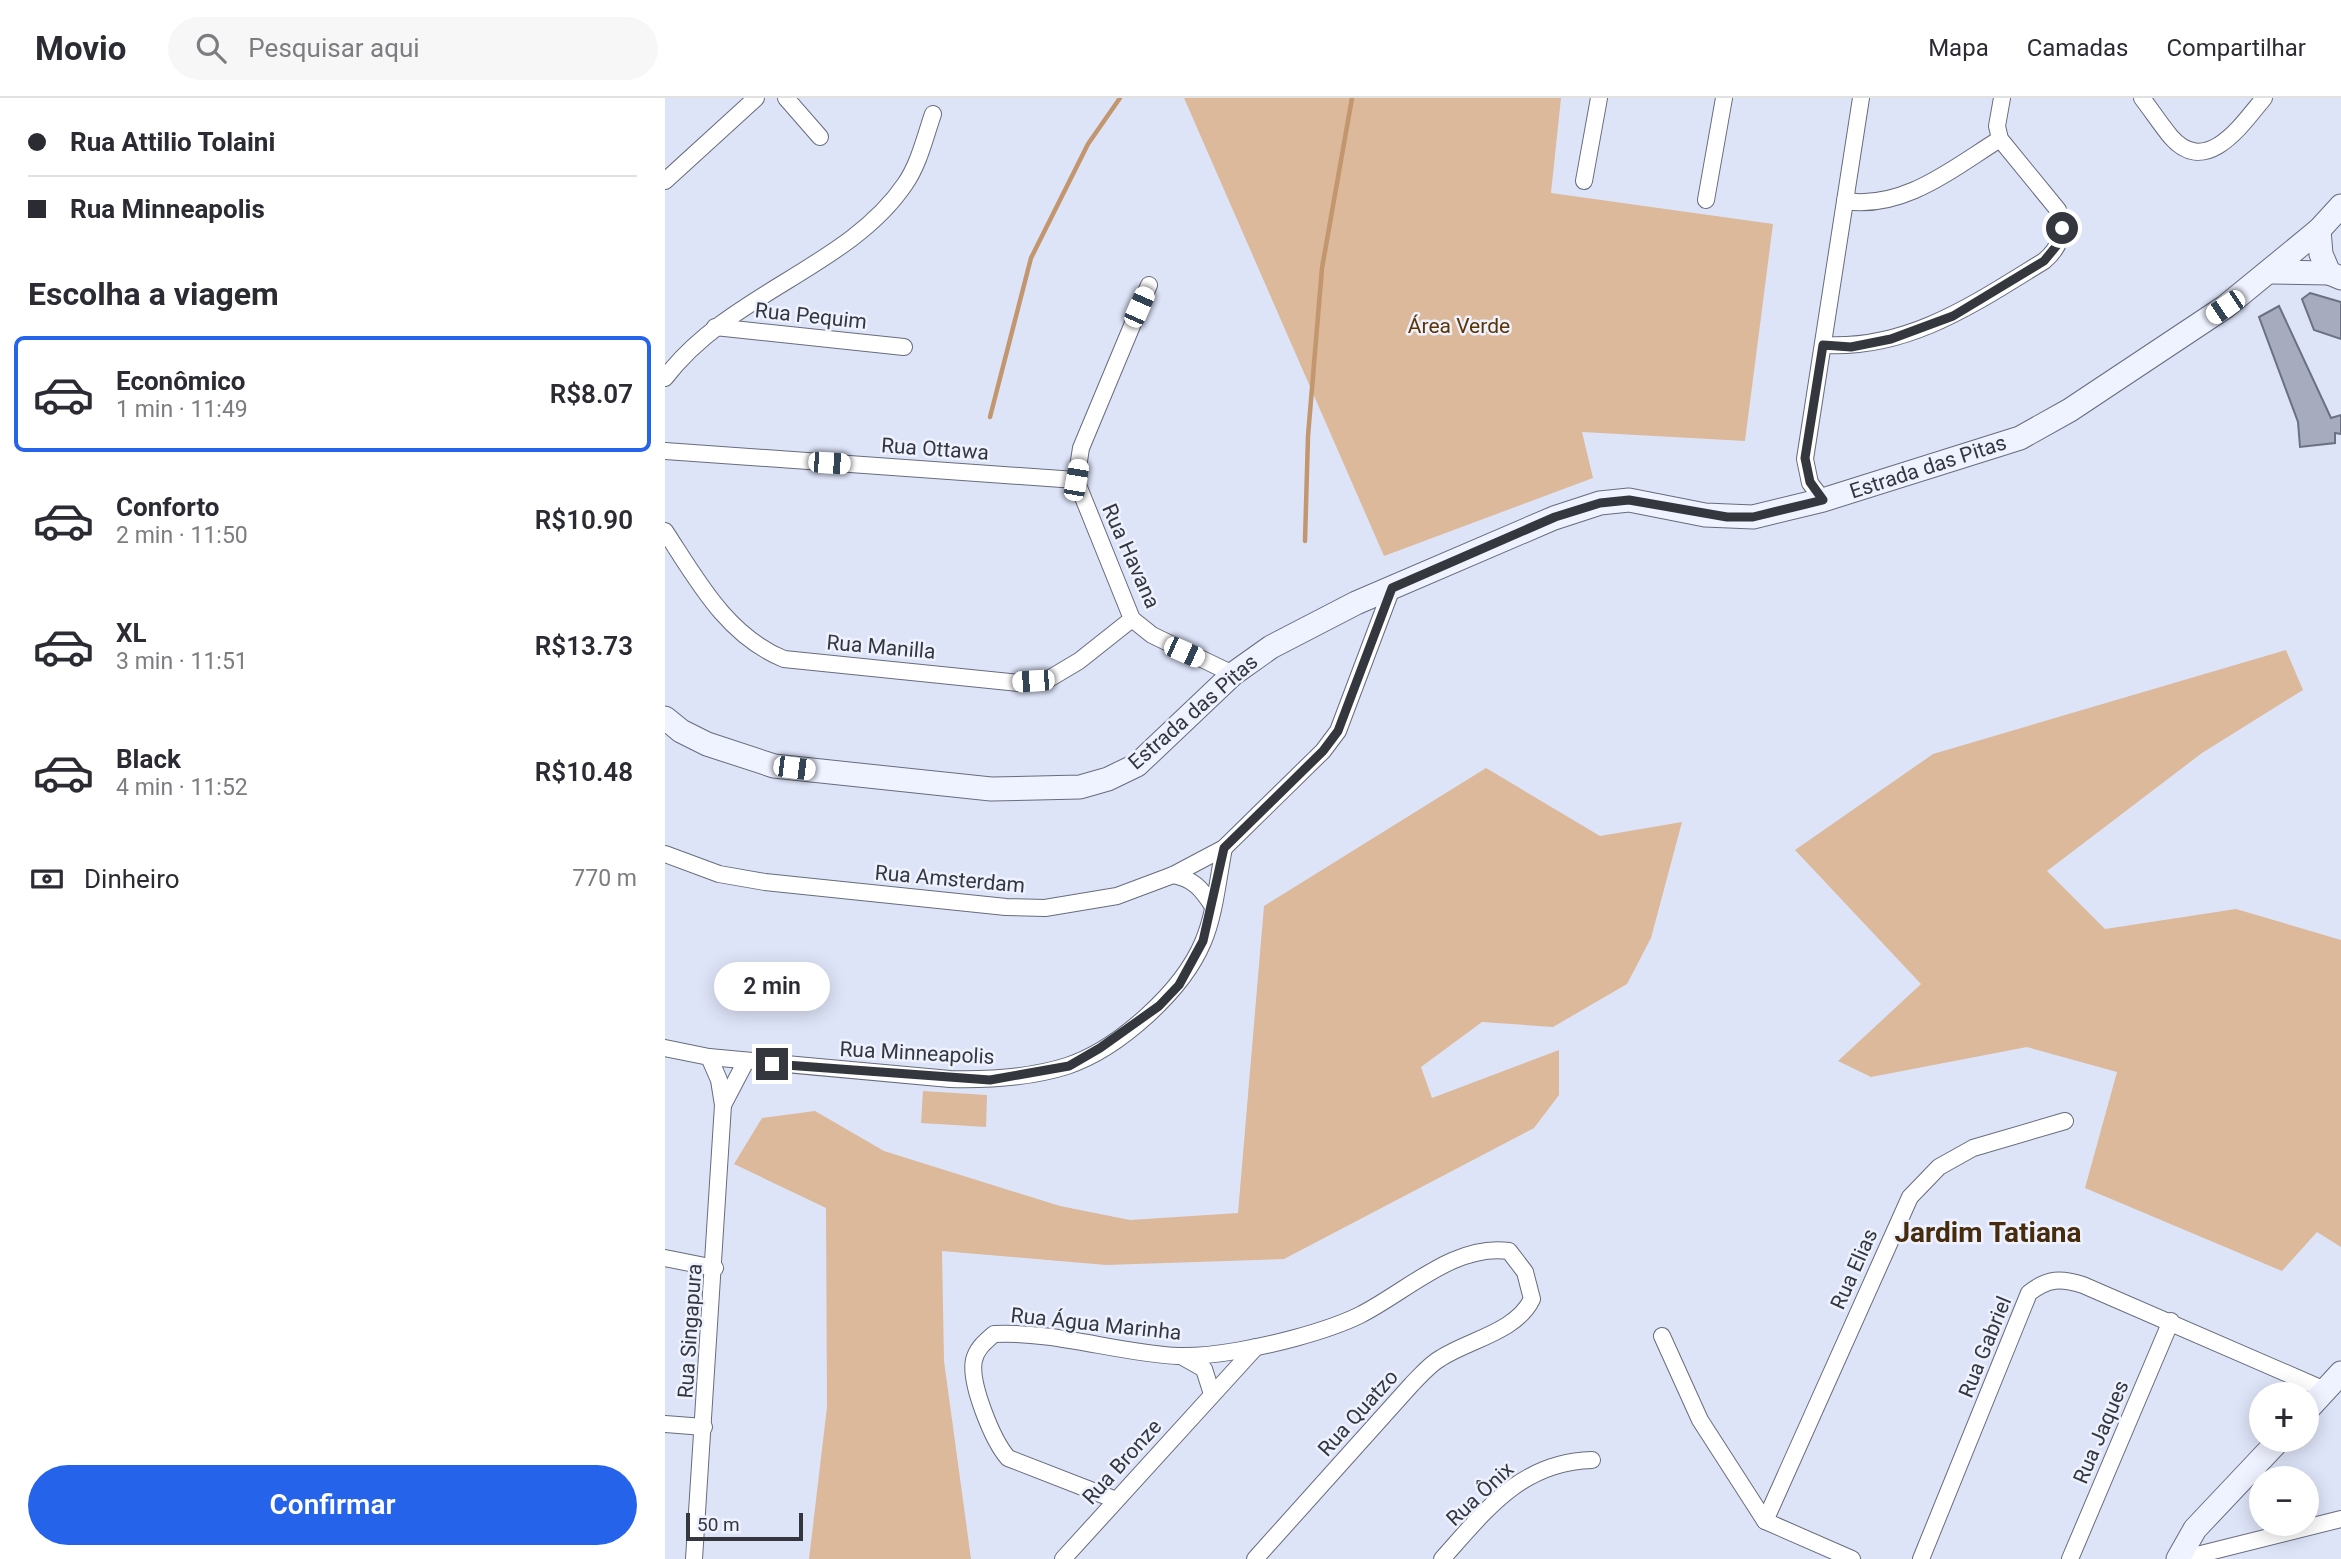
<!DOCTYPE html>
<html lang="pt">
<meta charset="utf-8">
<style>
body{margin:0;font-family:Roboto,sans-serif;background:#f7f7f7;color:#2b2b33;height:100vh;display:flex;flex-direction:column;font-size:26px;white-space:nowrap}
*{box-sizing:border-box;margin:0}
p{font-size:23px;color:#7c7c81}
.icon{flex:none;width:38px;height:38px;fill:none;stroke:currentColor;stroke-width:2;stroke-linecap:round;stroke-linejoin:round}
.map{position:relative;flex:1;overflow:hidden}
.panel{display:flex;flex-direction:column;background:#fff;width:665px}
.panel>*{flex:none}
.guide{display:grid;align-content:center;height:154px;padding:0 28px;background:#fff}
.fabs{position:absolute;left:1584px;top:1284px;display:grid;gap:14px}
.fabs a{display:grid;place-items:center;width:70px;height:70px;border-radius:50%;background:#fff;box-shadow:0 4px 18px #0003;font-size:35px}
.scale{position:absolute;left:21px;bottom:18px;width:117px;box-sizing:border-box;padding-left:7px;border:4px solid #35373f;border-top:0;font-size:19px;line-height:24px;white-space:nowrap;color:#35373f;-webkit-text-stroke:5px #eef1fe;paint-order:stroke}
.end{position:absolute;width:32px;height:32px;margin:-16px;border:9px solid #35373f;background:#fff;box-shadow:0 0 0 4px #fff}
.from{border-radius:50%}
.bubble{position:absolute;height:49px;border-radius:24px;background:#fff;box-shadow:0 4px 18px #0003;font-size:23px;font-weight:600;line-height:49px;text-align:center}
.car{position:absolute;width:21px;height:42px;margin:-21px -10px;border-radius:9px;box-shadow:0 0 5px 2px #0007;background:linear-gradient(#fff 24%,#345 0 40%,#fff 0 76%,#345 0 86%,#fff 0)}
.guide b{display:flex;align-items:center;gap:24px;height:66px;font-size:26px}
.guide b+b{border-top:2px solid #e1e1e2}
.guide i{width:18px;height:18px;background:#2b2b33}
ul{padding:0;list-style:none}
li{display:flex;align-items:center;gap:21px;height:116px;margin:0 14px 10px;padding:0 14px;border:4px solid transparent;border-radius:10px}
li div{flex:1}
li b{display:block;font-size:26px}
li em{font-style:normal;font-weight:600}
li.active{border-color:#2563eb}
li>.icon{width:63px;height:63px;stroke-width:1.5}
h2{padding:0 28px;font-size:32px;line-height:84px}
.pay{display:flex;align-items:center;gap:18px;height:77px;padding:0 28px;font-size:26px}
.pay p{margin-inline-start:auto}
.cta{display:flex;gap:14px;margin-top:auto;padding:14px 28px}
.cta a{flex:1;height:80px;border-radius:42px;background:#2563eb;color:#fff;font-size:28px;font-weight:600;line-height:80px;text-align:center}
header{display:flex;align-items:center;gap:42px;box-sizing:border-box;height:98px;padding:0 35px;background:#fff;border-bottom:2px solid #e1e1e2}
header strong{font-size:33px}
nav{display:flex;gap:38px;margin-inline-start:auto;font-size:24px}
.search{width:490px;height:63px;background:#f7f7f7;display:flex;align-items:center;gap:18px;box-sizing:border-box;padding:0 24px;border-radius:38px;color:#7c7c81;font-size:26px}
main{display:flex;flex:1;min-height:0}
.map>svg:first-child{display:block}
.green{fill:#dbb99a}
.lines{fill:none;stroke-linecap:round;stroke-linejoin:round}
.stream{stroke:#c2966e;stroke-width:4.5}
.building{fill:#a6abbe;stroke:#6b7082;stroke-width:2}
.minor-casing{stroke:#676b7d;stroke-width:18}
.secondary-casing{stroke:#676b7d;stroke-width:25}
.minor{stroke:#fff;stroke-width:16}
.secondary{stroke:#eff2ff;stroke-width:23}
.route{stroke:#35373f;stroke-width:9}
.labels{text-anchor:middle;stroke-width:5;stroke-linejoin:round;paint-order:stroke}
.street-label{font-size:21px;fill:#35373f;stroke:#eef1fe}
.park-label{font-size:21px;fill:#5d3300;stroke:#eef1fe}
.district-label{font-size:28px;font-weight:bold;fill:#472b0d;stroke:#eef1fe}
</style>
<header>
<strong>Movio</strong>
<div class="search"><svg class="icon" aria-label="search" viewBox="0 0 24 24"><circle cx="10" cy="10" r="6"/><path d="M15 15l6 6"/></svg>Pesquisar aqui</div>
<nav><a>Mapa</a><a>Camadas</a><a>Compartilhar</a></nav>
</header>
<main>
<section class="panel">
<div class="guide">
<b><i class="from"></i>Rua Attilio Tolaini</b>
<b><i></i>Rua Minneapolis</b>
</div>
<h2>Escolha a viagem</h2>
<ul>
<li class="active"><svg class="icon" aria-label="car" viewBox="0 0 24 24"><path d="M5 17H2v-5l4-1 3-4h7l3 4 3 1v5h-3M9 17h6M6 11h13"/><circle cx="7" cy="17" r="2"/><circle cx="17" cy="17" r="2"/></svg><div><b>Econômico</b><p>1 min · 11:49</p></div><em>R$8.07</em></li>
<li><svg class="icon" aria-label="car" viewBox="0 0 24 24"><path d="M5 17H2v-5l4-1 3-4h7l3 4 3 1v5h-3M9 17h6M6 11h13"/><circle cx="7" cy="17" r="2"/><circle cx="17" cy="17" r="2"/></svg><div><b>Conforto</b><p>2 min · 11:50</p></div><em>R$10.90</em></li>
<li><svg class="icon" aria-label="car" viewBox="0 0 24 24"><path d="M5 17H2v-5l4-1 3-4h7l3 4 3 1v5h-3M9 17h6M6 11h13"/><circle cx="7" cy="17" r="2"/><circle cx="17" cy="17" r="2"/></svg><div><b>XL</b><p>3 min · 11:51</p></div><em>R$13.73</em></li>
<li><svg class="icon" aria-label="car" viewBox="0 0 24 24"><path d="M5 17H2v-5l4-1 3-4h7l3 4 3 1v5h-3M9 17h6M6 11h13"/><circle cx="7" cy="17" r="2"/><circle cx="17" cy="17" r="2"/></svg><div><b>Black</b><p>4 min · 11:52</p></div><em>R$10.48</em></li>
</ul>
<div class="pay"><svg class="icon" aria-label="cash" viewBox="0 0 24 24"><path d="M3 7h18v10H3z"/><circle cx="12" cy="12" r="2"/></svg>Dinheiro<p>770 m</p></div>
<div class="cta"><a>Confirmar</a></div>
</section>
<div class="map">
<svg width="1676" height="1461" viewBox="0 0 1676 1461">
<rect width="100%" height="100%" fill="#dee4f8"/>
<g class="green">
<path d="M519 0H896L886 95 1108 126 1080 343 917 334 928 380 719 458Z"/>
<path d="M1621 552 1638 592 1537 655 1382 773 1440 831 1571 811 1676 842V1149L1652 1134 1617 1173 1420 1090 1452 974 1362 949 1206 979 1173 963 1256 886 1130 752 1268 656Z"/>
<path d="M821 670 935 738 1017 724 986 840 962 886 888 929 817 924 756 969 767 1000 894 952V997L869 1030 619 1161 441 1167 277 1153 279 1263 306 1461H144L162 1309 161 1110 69 1066 97 1020 150 1013 219 1053 395 1108 465 1122 573 1115 599 808Z"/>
<path d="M258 993 322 997 321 1029 256 1025Z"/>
</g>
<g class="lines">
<g class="stream">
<path d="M325 319 366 160 423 46 455 0"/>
<path d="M640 443 643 338 657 170 687 0"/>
</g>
</g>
<g class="building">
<path d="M1645 195 1676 204V241L1649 232 1637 201Z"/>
<path d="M1614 208 1666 320 1676 317V336L1670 335V345L1635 349 1633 324 1594 219Z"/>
</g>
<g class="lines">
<defs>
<g id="minor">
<path d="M121 0 155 39"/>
<path d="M1477 0C1487 13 1496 27 1506 39 1542 80 1578 25 1599 0"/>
<path d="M0 83 91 0"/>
<path d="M919 83 934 0"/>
<path d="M1041 102 1059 0"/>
<path d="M1180 103C1239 112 1288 70 1335 41"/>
<path d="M484 187 416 350 411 382 467 521 487 537 568 576"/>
<path d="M50 229 239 249"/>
<path d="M1158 247C1243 252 1309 206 1379 163 1396 149 1400 133 1393 112L1335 41 1332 28 1337 0"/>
<path d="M0 280C64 195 184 169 240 86 254 66 260 39 268 16"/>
<path d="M0 353 411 382"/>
<path d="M1158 402 1145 385 1140 361 1196 0"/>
<path d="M0 433C32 482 62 538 119 561L354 585 382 582 414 563 467 521"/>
<path d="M0 756 54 776 100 784 341 809 380 810 452 798 508 777 559 750 658 653 673 633 727 490"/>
<path d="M508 777C528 781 536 790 547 807"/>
<path d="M0 950 44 959 285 981C324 982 364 980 402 968 453 951 517 894 538 844 550 816 553 780 559 750"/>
<path d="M58 1007 81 963"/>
<path d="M0 1160 50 1170"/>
<path d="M997 1238 1035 1322 1100 1423 1187 1461"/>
<path d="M516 1258 539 1271 547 1296"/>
<path d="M0 1326 39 1329"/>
<path d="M451 1402 343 1360C328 1343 304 1285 309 1262 312 1250 320 1244 329 1236 391 1233 452 1255 514 1258 548 1259 597 1249 630 1240 652 1234 675 1227 695 1217 741 1194 790 1145 844 1153L860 1174 867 1201C851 1234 806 1241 776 1260 765 1266 756 1277 747 1286L590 1461"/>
<path d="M1100 1423 1245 1099 1274 1069 1308 1050 1400 1023"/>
<path d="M29 1461 58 1007 54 982 44 959"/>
<path d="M398 1461 591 1249"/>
<path d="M777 1461C821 1412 856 1364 927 1362"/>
<path d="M1256 1461 1364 1195C1383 1180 1396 1180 1418 1187L1660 1292"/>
<path d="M1405 1461 1506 1223"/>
<path d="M1516 1461 1676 1421"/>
</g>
<g id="secondary">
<path d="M1676 108 1654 132 1656 156 1664 175 1676 180"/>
<path d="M1606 174 1664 175"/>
<path d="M0 620 16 633 42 646 109 668 326 691 415 689 443 681 472 667 568 576 606 549 691 505 889 420 935 405 964 402 1040 417 1088 419 1158 402 1355 340 1405 312 1560 209 1654 132"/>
<path d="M1642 1312 1676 1275"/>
<path d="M1513 1461 1530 1431 1614 1342"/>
</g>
</defs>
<use href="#minor" class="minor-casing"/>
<use href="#secondary" class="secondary-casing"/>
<use href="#minor" class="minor"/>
<use href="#secondary" class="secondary"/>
</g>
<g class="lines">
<path class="route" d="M107 966 325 982 404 968 435 950 494 908 514 887 538 843 559 750 658 653 673 633 727 490 890 419 935 405 964 402 1062 419H1088L1158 402 1145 384 1140 360 1158 247 1186 249 1226 241 1288 218 1379 163 1393 146 1397 130"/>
</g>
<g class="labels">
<g class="street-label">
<text transform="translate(146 218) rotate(6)" y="7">Rua Pequim</text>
<text transform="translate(270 351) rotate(4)" y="7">Rua Ottawa</text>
<text transform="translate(1263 369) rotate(-18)" y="7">Estrada das Pitas</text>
<text transform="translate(466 458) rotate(66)" y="7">Rua Havana</text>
<text transform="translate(216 549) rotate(5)" y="7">Rua Manilla</text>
<text transform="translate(528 614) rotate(-41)" y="7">Estrada das Pitas</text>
<text transform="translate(285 781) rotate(5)" y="7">Rua Amsterdam</text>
<text transform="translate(252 955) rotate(3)" y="7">Rua Minneapolis</text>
<text transform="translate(1189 1171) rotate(-66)" y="7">Rua Elias</text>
<text transform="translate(431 1226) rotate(6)" y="7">Rua Água Marinha</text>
<text transform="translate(25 1233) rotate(-86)" y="7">Rua Singapura</text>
<text transform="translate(1320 1249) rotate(-68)" y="7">Rua Gabriel</text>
<text transform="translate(693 1315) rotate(-48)" y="7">Rua Quatzo</text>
<text transform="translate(1436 1334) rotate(-67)" y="7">Rua Jaques</text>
<text transform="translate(457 1364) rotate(-48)" y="7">Rua Bronze</text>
<text transform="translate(815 1396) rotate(-43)" y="7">Rua Ônix</text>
</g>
<g class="park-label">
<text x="794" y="235">Área Verde</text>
</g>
<g class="district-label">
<text x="1323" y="1144">Jardim Tatiana</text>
</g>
</g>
</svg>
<div class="fabs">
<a>+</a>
<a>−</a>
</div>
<div class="scale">50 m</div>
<i class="end from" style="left:1397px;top:130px"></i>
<i class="end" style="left:107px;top:966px"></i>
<div class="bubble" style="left:49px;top:864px;width:116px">2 min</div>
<i class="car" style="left:474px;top:209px;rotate:24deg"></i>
<i class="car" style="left:1560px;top:209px;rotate:236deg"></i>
<i class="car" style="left:164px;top:365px;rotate:94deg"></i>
<i class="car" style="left:411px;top:382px;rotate:10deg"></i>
<i class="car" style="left:519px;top:554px;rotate:114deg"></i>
<i class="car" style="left:368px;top:583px;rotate:266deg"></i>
<i class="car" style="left:129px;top:670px;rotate:97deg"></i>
</div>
</main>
